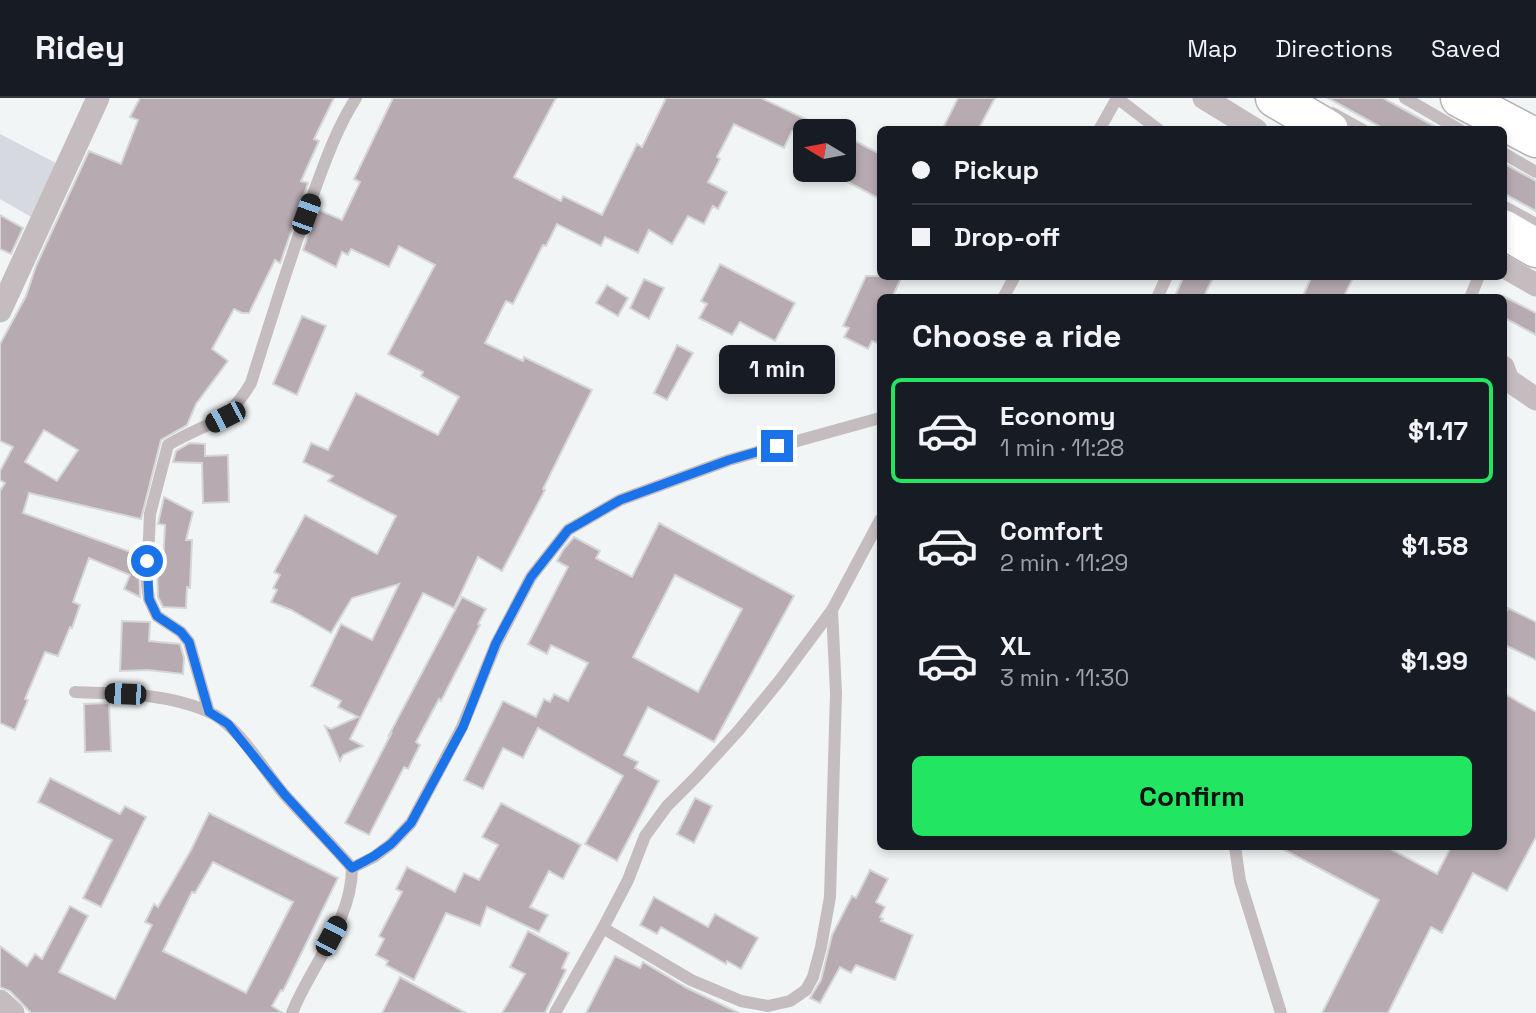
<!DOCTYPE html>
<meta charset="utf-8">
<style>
body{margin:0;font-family:"Space Grotesk",sans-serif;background:#20242c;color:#f1f3f6;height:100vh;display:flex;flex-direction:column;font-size:26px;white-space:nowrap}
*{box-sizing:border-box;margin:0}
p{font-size:23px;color:#9ea1a6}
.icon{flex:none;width:38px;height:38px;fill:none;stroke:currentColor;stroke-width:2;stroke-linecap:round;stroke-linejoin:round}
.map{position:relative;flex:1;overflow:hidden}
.sheet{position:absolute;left:877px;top:196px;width:630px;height:556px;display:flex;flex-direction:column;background:#171b24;border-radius:10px;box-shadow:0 4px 10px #0003}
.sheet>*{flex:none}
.banner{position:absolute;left:877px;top:28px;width:630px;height:154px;border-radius:10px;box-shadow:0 4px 10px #0003;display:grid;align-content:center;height:154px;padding:0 35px;background:#171b24}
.needle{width:46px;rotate:280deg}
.tools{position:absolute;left:793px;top:21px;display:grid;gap:14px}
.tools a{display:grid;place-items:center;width:63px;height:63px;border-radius:10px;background:#171b24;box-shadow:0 4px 10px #0003;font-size:35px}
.end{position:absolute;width:32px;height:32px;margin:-16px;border:9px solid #1a73e8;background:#fff;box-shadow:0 0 0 4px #fff}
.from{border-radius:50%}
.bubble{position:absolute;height:49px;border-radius:10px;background:#171b24;box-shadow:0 4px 10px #0003;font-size:23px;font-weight:600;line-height:49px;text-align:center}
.car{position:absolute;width:21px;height:42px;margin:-21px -10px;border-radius:9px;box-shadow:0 0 5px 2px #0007;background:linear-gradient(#222 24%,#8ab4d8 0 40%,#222 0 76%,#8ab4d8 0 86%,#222 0)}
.banner b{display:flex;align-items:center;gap:24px;height:66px;font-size:26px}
.banner b+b{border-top:2px solid #363941}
.banner i{width:18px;height:18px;background:#f1f3f6}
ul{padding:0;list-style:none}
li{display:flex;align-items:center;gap:21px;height:105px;margin:0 14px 10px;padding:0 21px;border:4px solid transparent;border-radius:10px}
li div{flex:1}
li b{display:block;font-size:26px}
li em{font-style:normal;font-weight:600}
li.current{border-color:#22e662}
li>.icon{width:63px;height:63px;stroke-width:1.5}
h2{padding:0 35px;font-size:32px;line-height:84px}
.action{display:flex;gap:14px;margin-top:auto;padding:14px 35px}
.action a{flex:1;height:80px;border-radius:10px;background:#22e662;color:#111;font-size:28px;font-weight:600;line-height:80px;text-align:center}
header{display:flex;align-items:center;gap:42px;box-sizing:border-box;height:98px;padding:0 35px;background:#171b24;border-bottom:2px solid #363941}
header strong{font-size:33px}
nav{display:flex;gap:38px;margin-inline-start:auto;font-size:24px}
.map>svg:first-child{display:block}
.green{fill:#d6d9e0}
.building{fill:#b7aab0;stroke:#d5d7d7;stroke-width:2;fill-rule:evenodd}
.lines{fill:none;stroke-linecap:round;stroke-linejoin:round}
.highway-casing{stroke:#b9b2b5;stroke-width:41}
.lane{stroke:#c5bcc0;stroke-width:12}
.street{stroke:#c5bcc0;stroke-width:23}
.highway{stroke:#fff;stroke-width:38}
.route{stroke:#1a73e8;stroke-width:9}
</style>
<header>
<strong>Ridey</strong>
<nav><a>Map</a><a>Directions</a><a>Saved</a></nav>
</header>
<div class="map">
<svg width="1536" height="915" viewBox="0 0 1536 915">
<rect width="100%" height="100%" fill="#f2f5f6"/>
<path class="green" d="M0 36 56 65 33 120 0 101Z"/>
<g class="building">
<path d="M140 0H334L314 41 319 43 301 83 308 85 281 163 280 165 275 162 249 215H242L234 211 212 251 228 263 196 306 187 327 161 342 141 421 29 395 23 415 139 457 140 499 124 491 130 477 89 460 73 504 80 507 72 530 70 529 58 558 45 554 25 601 28 602 15 632 0 625V393L5 385 0 382V373L13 349 0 343V246L26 198 36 168 89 53 121 66 138 22 130 19ZM44 332 78 352 57 383 25 364Z"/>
<path d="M393 0H556L514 79 561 103 563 98 602 117 637 46 642 49 666 0H761L831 33H792L784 50 734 26 717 59 720 61 708 84 727 94 718 111 713 108 704 126 688 118 672 146 649 132 638 155 605 139 601 148 557 126 546 148 543 147 513 206 506 203 485 245 523 263 524 259 592 292 543 391 545 392 502 473 478 459 454 510 423 495 350 641 363 648 343 657 340 663 325 628 331 631 358 619 338 609 341 603 311 588 341 526 372 542 399 486 352 500 331 535 291 512 271 504 277 492 273 490 280 477 274 474 305 417 377 456 396 418 328 383 333 378 303 364 311 345 328 352 356 295 438 337 459 299 421 278 423 274 388 256 435 167 399 148 389 169 351 151 348 157 342 154 336 169 303 152 317 111 342 122 360 84 354 81Z"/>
<path d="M958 0H995L978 32H942Z"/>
<path d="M1328 0H1383L1441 32H1386Z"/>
<path d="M844 37 880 56V101L846 83 852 73 844 69Z"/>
<path d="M1503 65 1536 83V113L1503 95Z"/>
<path d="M0 117 23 130 11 156 0 151Z"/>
<path d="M720 166 795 205 775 243 740 224 732 237 699 220 707 206 701 203Z"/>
<path d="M866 178H902L892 200H880V246L872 243 868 251 844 239 849 230 843 228Z"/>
<path d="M1184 178H1214L1203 200H1174Z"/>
<path d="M1312 178H1354L1343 200H1302Z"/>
<path d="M644 181 664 190 649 221 630 210Z"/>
<path d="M607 187 628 200 618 218 596 205Z"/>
<path d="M1503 198 1536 215V237L1503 219Z"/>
<path d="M302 218 326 228 297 297 273 286Z"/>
<path d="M677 247 693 255 667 302 654 295Z"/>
<path d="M190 345 205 346V358L228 357 229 404 203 405 202 365 173 364 176 353Z"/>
<path d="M164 399 193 414 186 442H192L190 490 187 489 186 510 163 509 158 499 157 464 163 466 165 427 158 426Z"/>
<path d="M659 425 794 498 714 644 648 609 624 657 638 664 635 670 659 683 617 763 585 746 623 678 538 630 523 660 503 650 483 691 464 682 503 603 536 619 544 601 550 604 554 596 568 603 588 565 551 547 547 556 528 546 568 469 557 463 563 452 574 439 600 453 596 460 632 479ZM675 477 742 511 698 594 633 559Z"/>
<path d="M462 499 486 511 478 526 480 527 441 603 439 601 416 644 420 647 408 671 404 669 369 737 345 725 391 636 389 637Z"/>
<path d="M1508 510 1536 524V562L1503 546V520Z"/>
<path d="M122 523 150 524 149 543 180 546 184 560 183 576 148 572 120 573Z"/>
<path d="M1503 595 1536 614V739L1507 793 1473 775 1442 835 1431 829 1388 915H1322L1379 802 1279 749H1387L1437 776 1451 749H1503Z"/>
<path d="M109 605 111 653 85 654 84 606Z"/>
<path d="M50 680 120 716 125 708 146 719 101 809 83 800 112 742 38 704Z"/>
<path d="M695 700 712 708 694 745 677 736Z"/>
<path d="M501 705 581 747 563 781 549 773 530 809 548 817 539 834 487 809 480 828 446 815 414 882 386 867 388 863 376 857 384 841 379 838 402 794 396 791 407 769 455 794 464 775 479 782 498 747 482 739Z"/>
<path d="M209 715 338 780 283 893 281 892 272 908 283 915H31L10 893 0 889V848L27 868 35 856 42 861 70 808 88 818 59 874 115 901 152 827 145 824 154 806 158 809 191 752ZM213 764 293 804 246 895 163 853 192 794 195 795Z"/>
<path d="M870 772 888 781 876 804 885 809 880 819 883 821 881 823 913 837 895 882 856 867 851 875 840 869 820 905 810 900 821 882 832 837 852 798 856 800Z"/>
<path d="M654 799 708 829 715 816 758 840 741 871 727 863 726 866 661 829 657 836 640 827Z"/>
<path d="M528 833 569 855 562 870 566 872 545 915H502L525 876 510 869Z"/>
<path d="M615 858 640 870 643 864 687 890 739 915H586Z"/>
<path d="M400 879 466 915H382Z"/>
</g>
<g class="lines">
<defs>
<g id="highway">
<path d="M1275 0 1329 32"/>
<path d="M1460 0 1536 40"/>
<path d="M1503 131 1536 150"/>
</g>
</defs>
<use href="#highway" class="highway-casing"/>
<g class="lane">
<path d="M1117 0 1159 32"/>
<path d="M1405 0 1460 32"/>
<path d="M1332 15 1363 32"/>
<path d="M1099 32 1117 0"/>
<path d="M1503 55 1536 74"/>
<path d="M1503 108 1536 126"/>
<path d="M1003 200 1015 178"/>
<path d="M1157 200 1167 178"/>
<path d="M1470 200 1479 178"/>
<path d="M75 594C120 596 165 595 207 613 238 626 262 670 283 695 305 720 330 744 352 770 352 823 311 867 292 915"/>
<path d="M209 614 189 544 181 534 157 518 149 501 147 486 150 416 168 347C206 324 226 328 251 285 270 224 289 163 311 102 324 67 336 31 356 0"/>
<path d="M1235 749 1240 783 1281 915"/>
<path d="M352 770 374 759 391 746 411 725 462 629 496 546 531 479 568 432 620 402 729 362 880 320"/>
<path d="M603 830 691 882 741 903 768 908 790 903 806 892 813 879 821 849 830 799 836 595 832 512"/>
<path d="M555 915 603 830 628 782 645 738 667 708 696 679 739 632 780 582 832 512 880 422"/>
</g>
<g class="street">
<path d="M1204 0 1256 32"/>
<path d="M1503 168 1536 187"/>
<path d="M0 213 98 0"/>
<path d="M1503 269 1508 282 1536 301"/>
<path d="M0 903 13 915"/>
</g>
<use href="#highway" class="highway"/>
</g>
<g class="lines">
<path class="route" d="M147 463 149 501 157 518 181 534 189 544 209 614 228 626 285 697 352 770 374 758 391 746 411 725 463 629 496 545 531 479 568 432 620 402 729 362 777 348"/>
</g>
</svg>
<div class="tools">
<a><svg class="needle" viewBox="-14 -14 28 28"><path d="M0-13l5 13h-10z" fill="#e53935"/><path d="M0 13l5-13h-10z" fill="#9ea1a6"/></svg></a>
</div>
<i class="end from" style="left:147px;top:463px"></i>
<i class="end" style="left:777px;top:348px"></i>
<div class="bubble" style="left:719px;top:247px;width:116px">1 min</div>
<i class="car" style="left:306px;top:116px;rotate:20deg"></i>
<i class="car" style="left:225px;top:319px;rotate:243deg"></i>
<i class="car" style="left:125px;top:596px;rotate:272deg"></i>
<i class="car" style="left:331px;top:838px;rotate:28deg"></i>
<div class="banner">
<b><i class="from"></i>Pickup</b>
<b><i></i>Drop-off</b>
</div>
<section class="sheet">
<h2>Choose a ride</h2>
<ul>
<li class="current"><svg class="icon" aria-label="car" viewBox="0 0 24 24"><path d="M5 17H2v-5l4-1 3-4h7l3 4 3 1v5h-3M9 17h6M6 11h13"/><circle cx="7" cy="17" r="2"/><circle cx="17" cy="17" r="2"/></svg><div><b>Economy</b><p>1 min · 11:28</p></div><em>$1.17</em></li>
<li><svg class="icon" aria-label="car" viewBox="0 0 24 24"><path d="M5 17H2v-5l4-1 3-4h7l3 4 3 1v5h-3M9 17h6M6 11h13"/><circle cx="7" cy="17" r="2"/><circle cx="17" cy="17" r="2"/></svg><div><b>Comfort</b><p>2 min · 11:29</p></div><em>$1.58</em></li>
<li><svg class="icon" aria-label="car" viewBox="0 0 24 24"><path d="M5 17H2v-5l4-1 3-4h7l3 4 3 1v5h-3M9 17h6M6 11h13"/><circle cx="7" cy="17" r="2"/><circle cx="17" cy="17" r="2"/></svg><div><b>XL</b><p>3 min · 11:30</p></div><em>$1.99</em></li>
</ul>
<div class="action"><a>Confirm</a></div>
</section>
</div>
